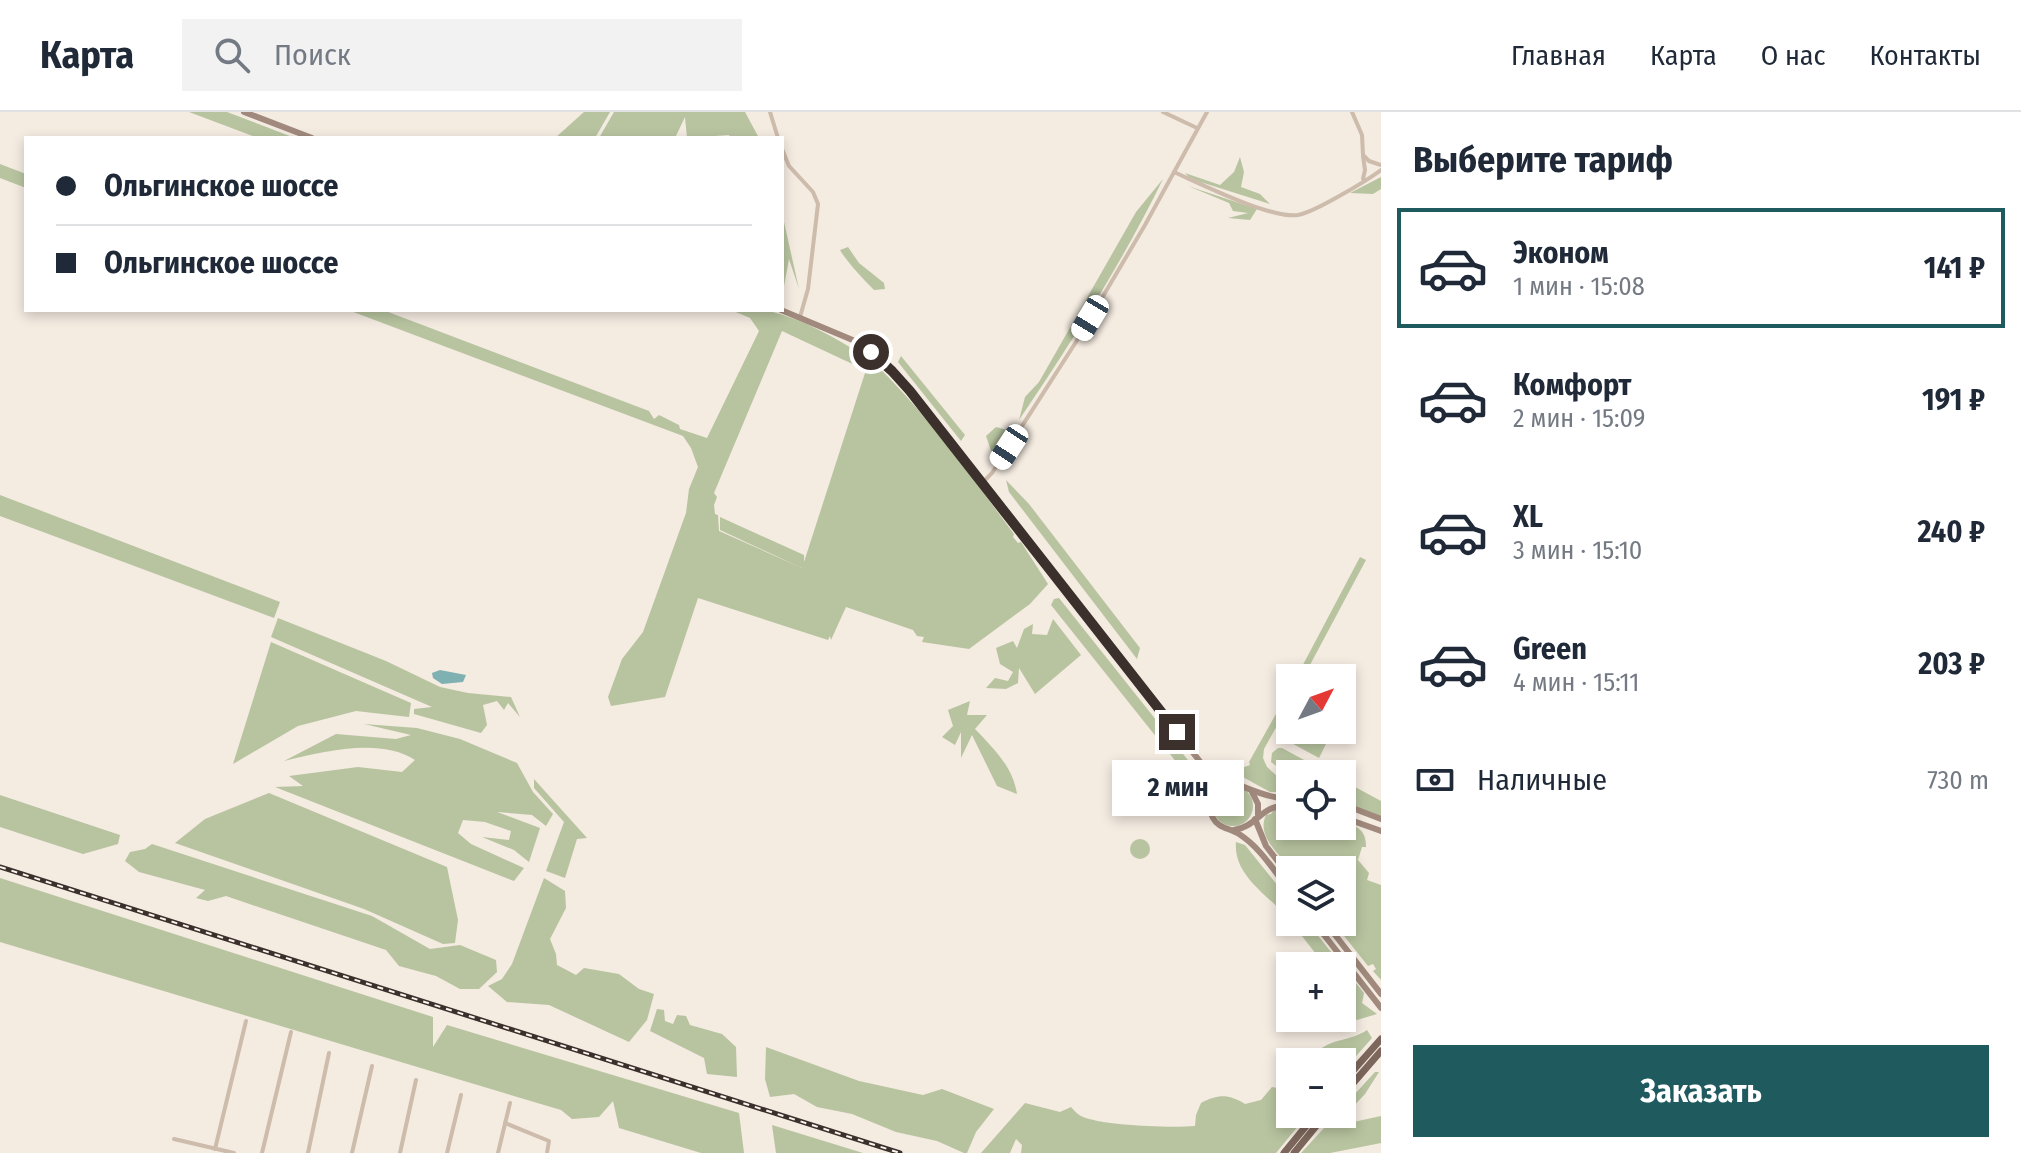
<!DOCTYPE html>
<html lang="ru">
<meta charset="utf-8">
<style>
body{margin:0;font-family:"Fira Sans Condensed",sans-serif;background:#f2f2f3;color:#1f2937;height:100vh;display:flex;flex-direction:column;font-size:30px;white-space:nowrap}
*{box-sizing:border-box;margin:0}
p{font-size:26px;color:#747a83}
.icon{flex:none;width:44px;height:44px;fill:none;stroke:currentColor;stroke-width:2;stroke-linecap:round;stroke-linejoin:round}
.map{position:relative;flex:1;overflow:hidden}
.panel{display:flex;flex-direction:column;background:#fff;width:640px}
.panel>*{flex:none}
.top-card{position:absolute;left:24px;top:24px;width:760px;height:176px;border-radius:0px;box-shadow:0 4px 12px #0003;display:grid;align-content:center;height:176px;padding:0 32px;background:#fff}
.needle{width:52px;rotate:49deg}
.fabs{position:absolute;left:1276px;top:552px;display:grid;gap:16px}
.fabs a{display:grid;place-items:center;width:80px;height:80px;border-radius:0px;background:#fff;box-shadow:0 4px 12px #0003;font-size:40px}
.end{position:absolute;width:36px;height:36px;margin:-18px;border:10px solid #3b302b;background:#fff;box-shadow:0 0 0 4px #fff}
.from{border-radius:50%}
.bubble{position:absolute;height:56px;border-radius:0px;background:#fff;box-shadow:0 4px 12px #0003;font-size:26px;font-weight:700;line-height:56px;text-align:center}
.car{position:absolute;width:24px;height:48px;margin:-24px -12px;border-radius:10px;box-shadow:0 0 6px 2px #0007;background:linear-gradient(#fff 24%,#345 0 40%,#fff 0 76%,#345 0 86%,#fff 0)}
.top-card b{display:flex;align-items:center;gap:28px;height:76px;font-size:30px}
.top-card b+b{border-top:2px solid #e0e1e3}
.top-card i{width:20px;height:20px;background:#1f2937}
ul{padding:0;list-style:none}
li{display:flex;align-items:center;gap:24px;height:120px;margin:0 16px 12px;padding:0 16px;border:4px solid transparent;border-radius:0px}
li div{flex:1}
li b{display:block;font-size:30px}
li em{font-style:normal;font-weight:700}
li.active{border-color:#1f5a5e}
li>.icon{width:72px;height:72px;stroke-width:1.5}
h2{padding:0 32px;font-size:36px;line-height:96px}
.pay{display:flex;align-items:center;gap:20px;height:88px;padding:0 32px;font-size:30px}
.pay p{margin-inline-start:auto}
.action{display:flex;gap:16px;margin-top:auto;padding:16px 32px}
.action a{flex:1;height:92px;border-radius:0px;background:#1f5a5e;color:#fff;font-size:32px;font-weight:700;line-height:92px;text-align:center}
header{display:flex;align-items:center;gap:48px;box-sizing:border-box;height:112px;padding:0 40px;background:#fff;border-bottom:2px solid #e0e1e3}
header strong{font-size:38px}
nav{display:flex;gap:44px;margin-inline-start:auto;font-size:28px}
.search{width:560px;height:72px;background:#f2f2f3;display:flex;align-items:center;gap:20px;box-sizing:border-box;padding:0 28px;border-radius:0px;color:#747a83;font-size:30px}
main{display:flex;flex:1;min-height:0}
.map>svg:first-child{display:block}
.green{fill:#b8c4a0;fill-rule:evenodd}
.water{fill:#7fb0b2}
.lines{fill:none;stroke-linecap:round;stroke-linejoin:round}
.minor{stroke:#cdbbac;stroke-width:4}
.secondary{stroke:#a18a7d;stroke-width:6}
.primary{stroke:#7d675c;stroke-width:7}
.rail-casing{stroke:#3b302b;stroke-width:5}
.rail{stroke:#fbf5ee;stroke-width:2;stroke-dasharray:6;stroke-linecap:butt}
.route{stroke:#3b302b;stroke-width:10}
</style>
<header>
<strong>Карта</strong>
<div class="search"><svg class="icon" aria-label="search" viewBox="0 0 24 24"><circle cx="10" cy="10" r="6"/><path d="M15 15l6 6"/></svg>Поиск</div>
<nav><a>Главная</a><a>Карта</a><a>О нас</a><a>Контакты</a></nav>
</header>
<main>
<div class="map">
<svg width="1381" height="1041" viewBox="0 0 1381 1041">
<rect width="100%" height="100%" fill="#f4ebe1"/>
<g class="green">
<path d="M189 0H227L295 26H258Z"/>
<path d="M584 0H610L595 26H555Z"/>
<path d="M614 0H745L759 26H731L729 23 687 26 685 5 675 26H599Z"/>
<path d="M1240 45 1244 60 1241 75 1260 82 1270 92 1191 67 1185 61 1220 73 1234 60Z"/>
<path d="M0 52 26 62V76L0 66Z"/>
<path d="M1381 65V77L1373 82 1350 81Z"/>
<path d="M1163 67C1122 151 1071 231 1019 308L1025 285 1039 270 1136 100Z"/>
<path d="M1188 74 1257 97 1250 108 1228 106 1248 101 1233 99 1229 91Z"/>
<path d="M782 101 799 177 789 147 782 185Z"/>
<path d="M848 135 859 151 884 171 885 177 874 178C864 168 847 150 840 138Z"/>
<path d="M348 198H383L649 299 654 307 659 303 679 313 680 317 707 326 759 219 750 206 731 198C743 198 757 196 769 199 803 207 836 226 866 245L864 250 867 247 871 248C925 299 969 362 1014 422L1013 425 1018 431 1021 430 1048 472 1030 492 969 537 922 530 924 525 917 524 913 518 846 495 831 528 830 524 828 528 698 486 665 585 611 594 608 585 622 547 643 520 686 401 689 377 698 355 691 336 683 324ZM782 219 861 256 860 258 865 261 804 450V443L720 405V418L802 456 719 419 718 403 715 402 714 393 717 385 714 381Z"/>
<path d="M901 244 965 323 961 329 898 250Z"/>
<path d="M996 315 1011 319 994 347 986 324Z"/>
<path d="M1006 368 1029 392 1140 536 1137 547 1009 380Z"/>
<path d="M0 383 280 490 274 506 0 404Z"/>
<path d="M1360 445 1366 448 1303 566H1296Z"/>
<path d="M1059 486 1203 667 1197 676 1051 493 1054 487Z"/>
<path d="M278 506 386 549 440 575 468 581 511 585 520 605 508 591 504 598 497 589 483 593 487 613 481 621 414 602V597L432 595 271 525Z"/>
<path d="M1053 507 1081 543 1035 582 1019 556 1018 571 1006 577 986 576 995 566 1008 569 1013 560 1000 552 996 536 1013 529 1017 536 1024 517 1033 512 1032 522 1047 523Z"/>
<path d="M271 530 411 591 409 605 356 599 298 614 233 652Z"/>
<path d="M1290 577V590L1264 637 1263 646 1267 655 1284 670 1282 680H1270L1232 659 1250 653 1249 650Z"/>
<path d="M970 589 967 603H987L975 617C994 637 1013 655 1017 682L997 674 972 623 961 646V620L955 633 942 625 953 614 948 598Z"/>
<path d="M1290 607V618H1333L1319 646 1284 627 1283 620Z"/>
<path d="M364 612 417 616 460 627 517 651 533 680 553 702 546 714 532 703 497 700 540 716 529 750 514 738 482 725 509 728 511 719 485 710 463 708 458 721 471 732 524 756 514 769 275 675 303 674 289 664 358 655 402 660 415 648C379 625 323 640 284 649L336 622 396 627 411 623Z"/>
<path d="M1278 636H1282L1330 662 1289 664 1271 650 1272 641Z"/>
<path d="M534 667 587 726 577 727 565 766 546 759 564 710 534 676Z"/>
<path d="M1342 668 1381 689V705L1342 689Z"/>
<circle cx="1233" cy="694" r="20"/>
<path d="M269 681 447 755 458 808 455 831 443 832 364 797 175 731 205 707Z"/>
<path d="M0 683 120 723 118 732 83 742 0 715Z"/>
<path d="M1275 696 1290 697V714H1342V708C1358 715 1366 718 1366 735H1362L1358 748 1369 761 1367 768 1381 773V868L1373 859 1376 857 1373 852 1368 854 1333 810H1342V758H1292C1279 742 1256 724 1266 703L1271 702Z"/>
<circle cx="1140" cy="737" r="10"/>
<path d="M1236 730 1245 733 1290 789V809C1271 784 1233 765 1236 730Z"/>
<path d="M152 732 372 804 430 837 460 833 496 848 497 860 479 877H460L436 864 399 854 386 838 226 784 208 789 196 786 205 778 139 760 125 749 130 740 145 737Z"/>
<path d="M0 766 433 905V935L447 913 739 1001 744 1041H701L619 1016 613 989 599 1005 572 1007 561 998 0 830Z"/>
<path d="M544 766 565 779 566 796 550 827 556 842 557 853 576 863 584 856 619 862 639 877 654 882 647 908 629 930 549 893 507 890 488 874 502 867 512 852Z"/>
<path d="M1291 810H1307L1364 881 1362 891 1377 902 1357 908 1342 903V854H1320L1316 842Z"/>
<path d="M657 897 664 898 665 909 673 912 677 903 686 904 690 913 722 922 736 935 737 965 707 962 704 946 650 919Z"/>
<path d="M1367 918 1372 926 1342 960V950H1310C1324 924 1346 932 1367 918Z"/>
<path d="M766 935 859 969 923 983 942 977 994 997 976 1020 967 1041H964L937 1029 896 1020 852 1002 817 995 794 982 770 985 765 967Z"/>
<path d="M1375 960H1379L1365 982 1335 1014 1381 1004V1031L1330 1041H1301L1337 1002H1342V996Z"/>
<path d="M1272 975 1290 978V1002H1308L1276 1041H1021L1022 1033 1016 1027 1010 1041H981L1025 991 1060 1000 1071 995C1074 998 1077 1002 1081 1004 1101 1014 1172 1016 1195 1014L1196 1003 1201 991C1219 982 1228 982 1245 992L1261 988Z"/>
<path d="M772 1013 863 1041H776Z"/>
</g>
<path class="water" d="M440 558 466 563 463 570 442 572 433 566 432 561Z"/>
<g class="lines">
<g class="minor">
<path d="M770 0 778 26"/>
<path d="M1163 0 1197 16"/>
<path d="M1352 0 1362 23 1363 43 1369 49 1381 53"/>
<path d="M782 37 789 54 813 80 818 92 808 177 800 205"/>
<path d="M1174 60C1201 72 1271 107 1298 103 1315 100 1366 69 1381 58"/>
<path d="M1363 67 1365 58 1363 44"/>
<path d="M982 371 992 361 1076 230 1145 113 1207 0"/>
<path d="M505 1011 549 1029 547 1041"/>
<path d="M174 1027 234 1041"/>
<path d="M215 1037 246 909"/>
<path d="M262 1041 291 920"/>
<path d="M308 1041 329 941"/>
<path d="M352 1041 372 954"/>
<path d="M400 1041 416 968"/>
<path d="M447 1041 461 983"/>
<path d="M498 1041 510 991"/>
</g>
<g class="secondary">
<path d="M244 0 312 26"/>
<path d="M781 198 855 229 892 259 1202 652C1220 667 1267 687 1290 687"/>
<path d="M1203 656C1209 671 1205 692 1213 706 1218 716 1229 716 1239 722 1261 736 1274 759 1290 779"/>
<path d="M1252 680 1258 692V703"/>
<path d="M1210 688 1217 677 1231 671"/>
<path d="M1342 692 1381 707"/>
<path d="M1342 705 1381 719"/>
<path d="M1255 707 1266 734 1290 765"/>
<path d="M1234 718C1258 715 1261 691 1290 694"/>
<path d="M1314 810 1381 896"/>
<path d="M1325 810 1381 882"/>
</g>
<g class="primary">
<path d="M1342 971 1381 927"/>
<path d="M1342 984 1381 939"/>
<path d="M1284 1041 1316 1002"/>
<path d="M1294 1041 1326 1002"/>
</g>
<defs>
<path id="rail" d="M0 755 900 1041"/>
</defs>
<use href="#rail" class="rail-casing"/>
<use href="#rail" class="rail"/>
</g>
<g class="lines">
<path class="route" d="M871 240 892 259 910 279 1177 620"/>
</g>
</svg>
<div class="fabs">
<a><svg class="needle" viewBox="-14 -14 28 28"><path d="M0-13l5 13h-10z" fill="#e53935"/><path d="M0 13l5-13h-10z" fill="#747a83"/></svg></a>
<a><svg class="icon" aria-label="locate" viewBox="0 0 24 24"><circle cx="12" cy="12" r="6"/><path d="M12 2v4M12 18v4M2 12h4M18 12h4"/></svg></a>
<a><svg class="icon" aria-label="layers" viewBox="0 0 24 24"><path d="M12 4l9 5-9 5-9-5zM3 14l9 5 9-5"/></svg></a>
<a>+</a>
<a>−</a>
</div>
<i class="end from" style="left:871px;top:240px"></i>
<i class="end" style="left:1177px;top:620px"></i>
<div class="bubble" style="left:1112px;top:648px;width:132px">2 мин</div>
<i class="car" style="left:1090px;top:206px;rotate:211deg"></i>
<i class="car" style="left:1009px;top:335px;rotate:213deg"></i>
<div class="top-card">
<b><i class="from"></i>Ольгинское шоссе</b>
<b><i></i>Ольгинское шоссе</b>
</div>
</div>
<section class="panel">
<h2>Выберите тариф</h2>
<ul>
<li class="active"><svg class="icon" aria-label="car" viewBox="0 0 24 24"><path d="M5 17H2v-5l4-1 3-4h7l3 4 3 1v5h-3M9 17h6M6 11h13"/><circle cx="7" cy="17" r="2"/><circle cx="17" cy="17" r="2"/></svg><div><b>Эконом</b><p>1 мин · 15:08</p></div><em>141 ₽</em></li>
<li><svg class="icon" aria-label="car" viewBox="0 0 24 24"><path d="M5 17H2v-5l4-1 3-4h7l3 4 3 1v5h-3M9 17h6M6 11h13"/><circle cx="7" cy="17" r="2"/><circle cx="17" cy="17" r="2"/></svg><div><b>Комфорт</b><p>2 мин · 15:09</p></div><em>191 ₽</em></li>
<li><svg class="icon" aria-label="car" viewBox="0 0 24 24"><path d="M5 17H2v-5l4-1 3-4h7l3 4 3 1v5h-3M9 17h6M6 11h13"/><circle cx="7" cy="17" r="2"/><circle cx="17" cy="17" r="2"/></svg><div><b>XL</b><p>3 мин · 15:10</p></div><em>240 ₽</em></li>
<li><svg class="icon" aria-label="car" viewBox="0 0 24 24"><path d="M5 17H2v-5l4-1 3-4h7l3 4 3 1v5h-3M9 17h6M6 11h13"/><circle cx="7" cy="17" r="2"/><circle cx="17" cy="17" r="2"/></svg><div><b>Green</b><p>4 мин · 15:11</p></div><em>203 ₽</em></li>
</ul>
<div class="pay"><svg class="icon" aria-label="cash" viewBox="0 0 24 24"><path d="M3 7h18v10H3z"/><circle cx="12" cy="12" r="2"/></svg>Наличные<p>730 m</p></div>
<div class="action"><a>Заказать</a></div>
</section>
</main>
